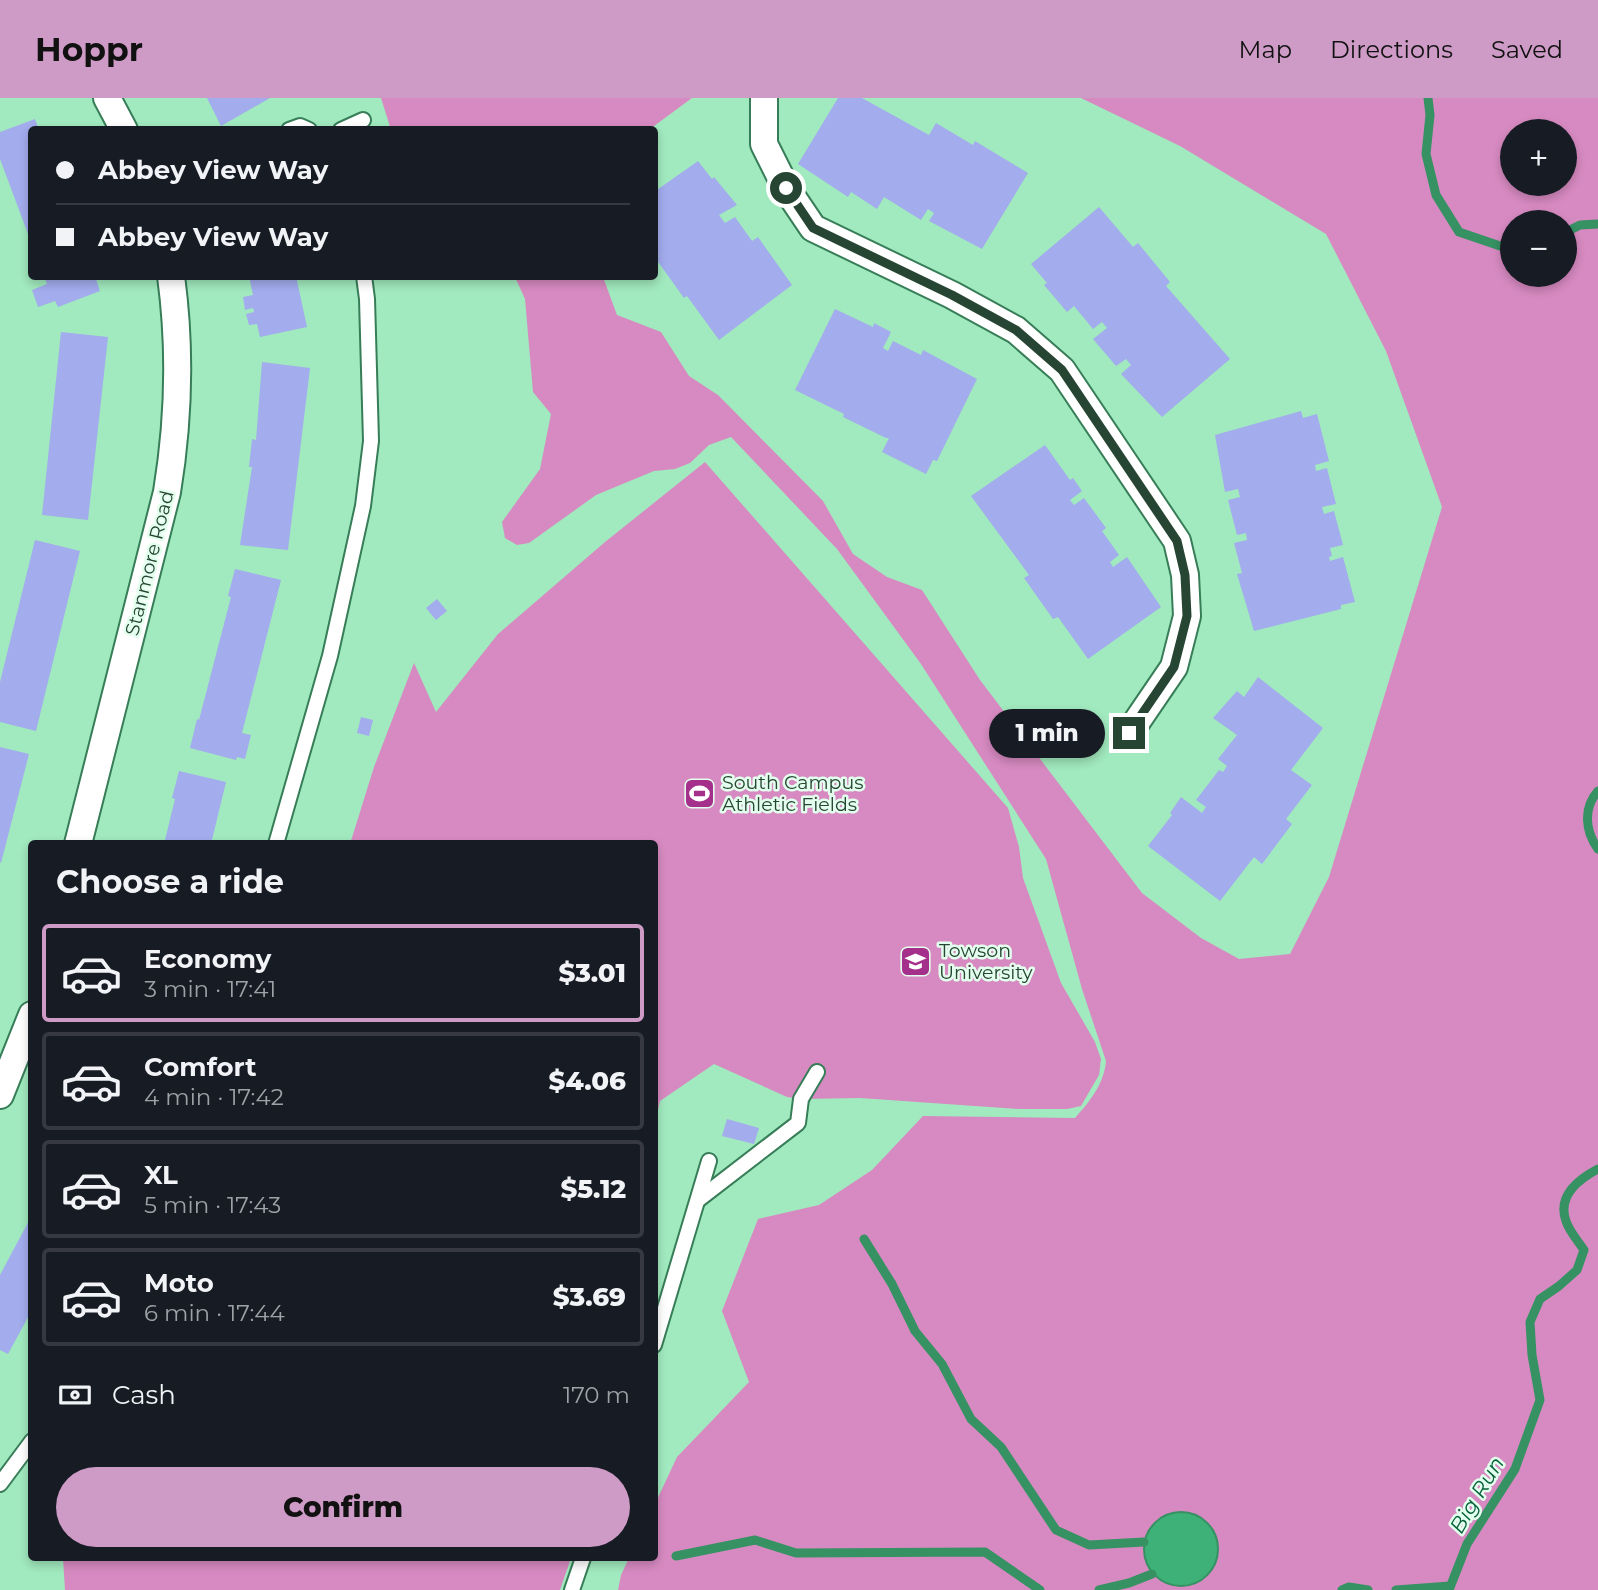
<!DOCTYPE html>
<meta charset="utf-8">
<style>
body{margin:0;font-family:Montserrat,sans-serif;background:#20242c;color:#f1f3f6;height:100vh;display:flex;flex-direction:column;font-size:26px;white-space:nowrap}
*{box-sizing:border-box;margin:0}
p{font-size:23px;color:#9ea1a6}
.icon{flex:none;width:38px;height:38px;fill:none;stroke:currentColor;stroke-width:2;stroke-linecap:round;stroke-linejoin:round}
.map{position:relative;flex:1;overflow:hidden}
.drawer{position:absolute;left:28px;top:742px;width:630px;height:721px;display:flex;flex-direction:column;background:#171b24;border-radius:7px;box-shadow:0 4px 10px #0003}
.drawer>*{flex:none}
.hud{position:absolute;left:28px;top:28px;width:630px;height:154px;border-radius:7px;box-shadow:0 4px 10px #0003;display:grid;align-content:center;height:154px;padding:0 28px;background:#171b24}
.fabs{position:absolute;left:1500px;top:21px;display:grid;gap:14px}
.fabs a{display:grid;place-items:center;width:77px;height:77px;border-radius:50%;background:#171b24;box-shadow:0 4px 10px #0003;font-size:35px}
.end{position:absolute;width:32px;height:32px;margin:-16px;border:9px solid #274533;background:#fff;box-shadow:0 0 0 4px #fff}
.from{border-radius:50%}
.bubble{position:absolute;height:49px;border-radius:24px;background:#171b24;box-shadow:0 4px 10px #0003;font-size:23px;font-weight:800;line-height:49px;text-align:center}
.hud b{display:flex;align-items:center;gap:24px;height:66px;font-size:26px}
.hud b+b{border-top:2px solid #363941}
.hud i{width:18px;height:18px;background:#f1f3f6}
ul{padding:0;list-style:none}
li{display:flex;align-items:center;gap:21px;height:98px;margin:0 14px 10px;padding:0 14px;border:4px solid #363941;border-radius:7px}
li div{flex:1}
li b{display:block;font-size:26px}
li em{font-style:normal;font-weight:800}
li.selected{border-color:#ce9bc6}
li>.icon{width:63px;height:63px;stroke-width:1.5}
h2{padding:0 28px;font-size:32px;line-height:84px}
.pay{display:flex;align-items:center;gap:18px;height:77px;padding:0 28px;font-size:26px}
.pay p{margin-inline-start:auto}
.cta{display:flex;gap:14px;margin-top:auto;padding:14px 28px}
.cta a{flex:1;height:80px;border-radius:42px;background:#ce9bc6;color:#111;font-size:28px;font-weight:800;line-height:80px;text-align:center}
header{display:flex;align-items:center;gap:42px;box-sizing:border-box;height:98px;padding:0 35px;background:#ce9bc6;color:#111}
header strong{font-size:33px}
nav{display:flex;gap:38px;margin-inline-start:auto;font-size:24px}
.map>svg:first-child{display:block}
.green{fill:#d78ac1;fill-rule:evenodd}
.water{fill:#3db177;stroke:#369163;stroke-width:2}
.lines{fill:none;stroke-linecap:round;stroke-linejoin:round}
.stream{stroke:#369163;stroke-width:9}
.building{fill:#a3aced}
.lane-casing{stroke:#377d58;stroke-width:18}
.street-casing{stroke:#377d58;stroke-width:30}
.lane{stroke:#fff;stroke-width:14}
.street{stroke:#fff;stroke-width:26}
.route{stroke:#274533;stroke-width:9}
.labels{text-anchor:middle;stroke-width:5;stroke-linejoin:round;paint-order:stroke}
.street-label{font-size:19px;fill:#274533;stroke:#e3ffed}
.poi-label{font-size:19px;fill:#274533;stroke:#e3ffed;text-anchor:start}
.water-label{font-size:21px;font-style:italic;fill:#07613b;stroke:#e3ffed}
</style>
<header>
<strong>Hoppr</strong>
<nav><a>Map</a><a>Directions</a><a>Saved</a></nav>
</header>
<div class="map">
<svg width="1598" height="1492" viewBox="0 0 1598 1492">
<rect width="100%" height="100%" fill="#a1e9be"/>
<g class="green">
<path d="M381 0H692L650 31 391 32Z"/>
<path d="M1081 0H1598V1492H618L621 1477 629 1460H654L655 1406 677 1359 749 1284 722 1213 758 1121 819 1107 872 1072 923 1018 1075 1020C1090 1003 1104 986 1106 963L1082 891 1046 761 921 566 837 451 731 339 709 347 690 365 675 371 654 373 596 397 529 445 517 447 505 440 502 424 540 371 551 316 533 294 525 201 515 179H603L617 217 661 234 689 278 718 297 823 403 853 456 887 479 922 492 980 582 1142 795 1201 840 1239 861 1290 856 1329 779 1442 409 1386 253 1326 136 1180 48ZM1512 33H1564V86H1512ZM1512 124H1564V177H1512Z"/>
<path d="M705 364 1008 710 1019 749 1023 780 1061 885 1095 944 1101 961 1099 977 1081 1008 1067 1011H1019L860 1000 801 1001 787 999 714 966 660 1003 655 1025 654 746H350L374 669 414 565 436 614 498 536 605 444Z"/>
<path d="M63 1460H571L560 1492H65Z"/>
</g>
<circle class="water" cx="1181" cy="1451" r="37"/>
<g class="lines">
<g class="stream">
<path d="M1428 0 1430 17 1426 56 1436 97 1459 134 1506 150 1512 149"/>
<path d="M1564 135 1580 127 1598 126"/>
<path d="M1598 693C1583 710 1585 733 1598 751"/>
<path d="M864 1141 892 1186 915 1233 942 1266 971 1321 1001 1349 1056 1432 1089 1447 1144 1444"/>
<path d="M676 1458 755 1442 796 1455 985 1454 1040 1492"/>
<path d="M1099 1492 1129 1485 1152 1476"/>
<path d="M1342 1492 1349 1489 1368 1492"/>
<path d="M1396 1492 1450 1488"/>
<path d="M1449 1492 1467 1446 1515 1371 1540 1302 1532 1257 1530 1224 1540 1201 1559 1188 1577 1172 1584 1152C1578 1143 1569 1133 1566 1123 1557 1098 1579 1081 1598 1071"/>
</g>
</g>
<g class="building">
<path d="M207 0H270L221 28Z"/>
<path d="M838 0H862L929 37 936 25 973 47 975 43 1028 75 982 151 929 123 934 115 928 111 921 122 884 99 877 111 851 94 848 99 798 66Z"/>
<path d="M35 21 39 32H32L31 144 0 61V34Z"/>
<path d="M698 63 712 81 714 79 737 107 719 117 725 125 735 119 752 143 758 139 792 187 719 242 687 198 684 200 656 161 659 158 654 152V94Z"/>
<path d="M1099 109 1133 149 1138 145 1170 184 1166 188 1230 261 1162 319 1121 276 1131 267 1126 261 1116 268 1093 241 1107 230 1102 224 1093 231 1074 208 1067 214 1044 187 1047 185 1031 166Z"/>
<path d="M44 178H95L100 193 58 209 55 203 38 209 32 192 47 186Z"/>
<path d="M249 178H296L307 229 260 239 257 226 249 227 246 216 254 214 253 210 245 212 243 199 253 197Z"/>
<path d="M835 211 873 229 874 225 891 234 883 250 888 253 893 243 921 257 923 252 977 281 937 363 933 362 926 376 882 354 889 340H886L843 319 844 316 795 292Z"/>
<path d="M61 234 108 239 88 422 42 417Z"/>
<path d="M262 264 310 270 288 452 240 447 252 369H249L252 341 256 342Z"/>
<path d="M1301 313 1303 320 1317 316 1329 363 1315 367 1316 373 1327 370 1336 406 1322 409 1324 416 1334 413 1343 447 1330 450 1332 458 1329 459 1330 463 1343 459 1355 504 1341 507V511L1254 533 1237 476 1242 475 1234 445 1247 442 1246 435 1237 437 1228 402 1240 399 1238 391 1225 394 1215 337Z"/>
<path d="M1045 347 1070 382 1073 380 1082 393 1070 402 1074 407 1084 400 1106 430 1102 433 1119 457 1110 464 1113 469 1127 459 1161 509 1088 561 1058 519 1053 521 1024 480 1029 477 971 398Z"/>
<path d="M35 442 80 453 36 633 0 624V584Z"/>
<path d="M235 471 281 482 242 635 251 637 245 661 237 659 236 662 190 650 197 621 199 622 231 499 228 498Z"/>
<path d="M437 501 447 513 436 522 426 510Z"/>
<path d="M1258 579 1323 630 1291 672 1312 687 1286 721 1292 726 1262 766 1254 759 1220 803 1148 748 1172 717 1170 715 1181 699 1202 715 1206 709 1196 702 1219 672 1223 674 1227 668 1218 661 1237 637 1213 620 1237 593 1244 599Z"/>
<path d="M361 619 373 622 369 638 357 635Z"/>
<path d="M0 649 29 656 1 765 0 764Z"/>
<path d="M179 673 226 684 211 746H164L175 701 172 700Z"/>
<path d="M727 1021 759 1030 754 1046 722 1038Z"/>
<path d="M32 1117V1212L8 1256 0 1252V1177Z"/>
</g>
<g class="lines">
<defs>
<g id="lane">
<path d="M289 32 300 28 309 32"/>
<path d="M341 32 363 22"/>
<path d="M276 746 330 558 363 408 371 343 367 201 364 178"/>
<path d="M698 1102 798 1025 801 1001 817 974"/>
<path d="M654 1247 709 1063"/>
<path d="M0 1386 32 1343"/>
<path d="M572 1492 583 1460"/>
</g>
<g id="street">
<path d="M107 0 124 32"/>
<path d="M764 0V46L786 90 813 130 952 197 1016 232 1062 272 1177 443 1185 477 1187 518 1174 569 1129 635"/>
<path d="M78 746 167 394C179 321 181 252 171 178"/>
<path d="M0 997 32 917"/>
</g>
</defs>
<use href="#lane" class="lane-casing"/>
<use href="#street" class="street-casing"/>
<use href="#lane" class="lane"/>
<use href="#street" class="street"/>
</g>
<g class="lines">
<path class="route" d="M786 90 813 130 952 197 1016 232 1062 272 1177 443 1185 477 1187 518 1174 569 1129 635"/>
</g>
<defs>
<symbol id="stadium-square" viewBox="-11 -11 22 22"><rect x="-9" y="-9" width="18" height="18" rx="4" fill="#a4308b" stroke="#e3ffed"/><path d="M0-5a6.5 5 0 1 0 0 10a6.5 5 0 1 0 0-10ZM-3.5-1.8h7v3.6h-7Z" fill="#fff"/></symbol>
<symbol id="university-square" viewBox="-11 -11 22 22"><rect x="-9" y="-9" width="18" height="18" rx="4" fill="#a4308b" stroke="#e3ffed"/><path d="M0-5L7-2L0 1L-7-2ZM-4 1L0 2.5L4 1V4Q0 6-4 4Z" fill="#fff"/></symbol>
</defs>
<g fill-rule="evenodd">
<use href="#stadium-square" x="682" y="678" width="35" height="35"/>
<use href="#university-square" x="898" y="846" width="35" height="35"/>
</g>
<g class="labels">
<g class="street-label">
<text transform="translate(149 465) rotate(-76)" y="7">Stanmore Road</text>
</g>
<g class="poi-label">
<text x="722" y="691">South Campus<tspan x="722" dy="22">Athletic Fields</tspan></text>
<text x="939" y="859">Towson<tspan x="939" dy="22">University</tspan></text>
</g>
<g class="water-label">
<text transform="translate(1477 1397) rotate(-59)" y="7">Big Run</text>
</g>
</g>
</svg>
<div class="fabs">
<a>+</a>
<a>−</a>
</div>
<i class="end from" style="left:786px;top:90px"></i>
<i class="end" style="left:1129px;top:635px"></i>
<div class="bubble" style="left:989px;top:611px;width:116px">1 min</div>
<div class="hud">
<b><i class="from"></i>Abbey View Way</b>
<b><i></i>Abbey View Way</b>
</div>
<section class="drawer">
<h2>Choose a ride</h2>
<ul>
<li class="selected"><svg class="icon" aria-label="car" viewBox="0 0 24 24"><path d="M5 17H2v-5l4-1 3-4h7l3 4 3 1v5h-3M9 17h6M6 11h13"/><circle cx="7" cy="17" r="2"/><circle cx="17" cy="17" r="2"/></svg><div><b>Economy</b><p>3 min · 17:41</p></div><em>$3.01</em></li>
<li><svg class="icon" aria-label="car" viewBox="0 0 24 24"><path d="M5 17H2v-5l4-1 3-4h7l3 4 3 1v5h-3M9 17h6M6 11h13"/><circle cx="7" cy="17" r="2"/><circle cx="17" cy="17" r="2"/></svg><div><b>Comfort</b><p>4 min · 17:42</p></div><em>$4.06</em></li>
<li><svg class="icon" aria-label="car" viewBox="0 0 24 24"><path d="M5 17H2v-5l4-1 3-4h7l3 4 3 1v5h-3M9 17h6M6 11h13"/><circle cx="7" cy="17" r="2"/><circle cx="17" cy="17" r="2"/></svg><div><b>XL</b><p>5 min · 17:43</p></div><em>$5.12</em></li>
<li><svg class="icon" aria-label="car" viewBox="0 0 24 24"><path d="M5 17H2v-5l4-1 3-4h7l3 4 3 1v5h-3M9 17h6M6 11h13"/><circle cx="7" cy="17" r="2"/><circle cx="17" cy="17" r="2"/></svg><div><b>Moto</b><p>6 min · 17:44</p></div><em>$3.69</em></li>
</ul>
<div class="pay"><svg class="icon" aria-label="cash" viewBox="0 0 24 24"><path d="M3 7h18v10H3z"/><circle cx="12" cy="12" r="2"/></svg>Cash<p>170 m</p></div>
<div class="cta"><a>Confirm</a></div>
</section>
</div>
